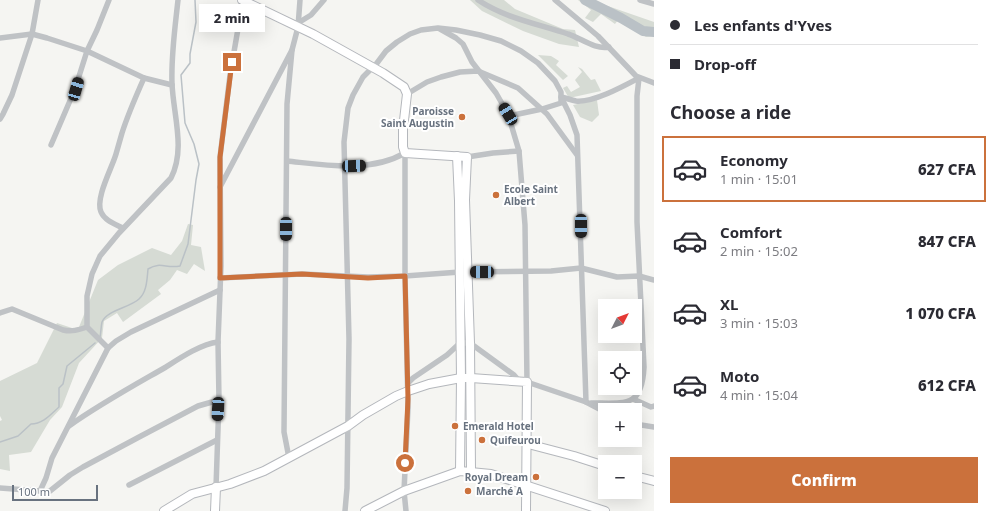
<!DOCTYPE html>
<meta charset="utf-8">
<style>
body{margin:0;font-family:"Noto Sans",sans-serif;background:#f7f7f7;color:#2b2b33;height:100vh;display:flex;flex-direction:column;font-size:15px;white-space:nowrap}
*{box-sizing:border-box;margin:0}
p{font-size:13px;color:#7c7c81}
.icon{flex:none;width:22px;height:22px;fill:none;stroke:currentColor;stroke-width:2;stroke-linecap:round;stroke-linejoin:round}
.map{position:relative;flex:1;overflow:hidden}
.side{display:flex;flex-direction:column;background:#fff;width:340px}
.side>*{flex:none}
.banner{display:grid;align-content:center;height:88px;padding:0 16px;background:#fff}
.needle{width:26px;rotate:48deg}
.tools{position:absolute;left:598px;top:299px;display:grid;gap:8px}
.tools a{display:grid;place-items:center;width:44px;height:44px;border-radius:0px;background:#fff;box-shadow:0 4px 16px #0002;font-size:20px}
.scale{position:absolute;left:12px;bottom:10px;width:86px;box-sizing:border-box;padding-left:4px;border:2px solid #68727f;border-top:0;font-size:11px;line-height:14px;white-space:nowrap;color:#68727f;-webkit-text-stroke:3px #fff;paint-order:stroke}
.end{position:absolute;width:18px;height:18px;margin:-9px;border:5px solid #cb713c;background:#fff;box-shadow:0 0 0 2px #fff}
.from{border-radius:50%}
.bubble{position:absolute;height:28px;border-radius:0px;background:#fff;box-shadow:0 4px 16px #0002;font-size:13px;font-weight:800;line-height:28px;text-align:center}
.car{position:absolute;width:12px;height:24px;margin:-12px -6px;border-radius:5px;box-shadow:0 0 3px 1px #0007;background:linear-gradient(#222 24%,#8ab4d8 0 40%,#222 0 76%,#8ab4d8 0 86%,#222 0)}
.banner b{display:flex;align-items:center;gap:14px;height:38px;font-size:15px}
.banner b+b{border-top:1px solid #e1e1e2}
.banner i{width:10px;height:10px;background:#2b2b33}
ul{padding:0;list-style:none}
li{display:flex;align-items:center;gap:12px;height:66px;margin:0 8px 6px;padding:0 8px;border:2px solid transparent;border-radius:0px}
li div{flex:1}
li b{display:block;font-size:15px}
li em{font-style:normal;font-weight:800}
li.active{border-color:#cb713c}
li>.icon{width:36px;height:36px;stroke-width:1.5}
h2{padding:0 16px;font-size:18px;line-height:48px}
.button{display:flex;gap:8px;margin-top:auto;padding:8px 16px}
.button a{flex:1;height:46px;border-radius:0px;background:#cb713c;color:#fff;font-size:16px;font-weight:800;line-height:46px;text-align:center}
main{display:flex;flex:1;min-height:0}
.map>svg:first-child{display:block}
.green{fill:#d6dbd4}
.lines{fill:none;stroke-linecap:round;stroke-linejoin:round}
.stream{stroke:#bac1c6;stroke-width:1.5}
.river{stroke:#bac1c6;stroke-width:10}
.secondary-casing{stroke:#b4b7bc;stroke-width:10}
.street{stroke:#bfc2c5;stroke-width:5.5}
.secondary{stroke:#fff;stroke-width:8}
.route{stroke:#cb713c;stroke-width:5}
.poi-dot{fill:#cb713c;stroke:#fff;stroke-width:1.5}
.labels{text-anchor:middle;stroke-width:4;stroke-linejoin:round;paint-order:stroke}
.poi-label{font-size:10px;font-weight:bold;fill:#68727f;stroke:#fff;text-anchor:start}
</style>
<main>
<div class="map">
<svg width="654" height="511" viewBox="0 0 654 511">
<rect width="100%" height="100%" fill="#f5f5f2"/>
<g class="green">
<path d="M470 0H504L515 9 563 29 575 30 579 47 559 44 523 31 482 11Z"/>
<path d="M578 0H594L605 5 654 22V36L646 37 618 20 615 24 601 14 593 22 585 18 591 10Z"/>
<path d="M538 55 551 56 559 61 556 65 568 76 563 80Z"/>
<path d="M578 67 582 69 591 80 595 79 601 91 569 98 563 88 567 86 571 92 580 87 575 80 582 72Z"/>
<path d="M597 100 599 115 592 122 580 117 573 105Z"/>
<path d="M188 224 193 225 191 245 201 247 205 271 194 264 187 274 177 270 170 280 158 290 161 294 123 322 117 313 104 321 102 338 79 363 62 407 50 420 31 452 9 455 10 471 0 469V421L2 420 0 416V381L37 363 57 323 75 329 79 327 98 280 118 265 152 248 171 255 182 241Z"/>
</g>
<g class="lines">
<g class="stream">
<path d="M100 337C101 332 101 326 102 322 107 310 129 308 139 299 147 292 147 279 148 269 161 261 166 269 180 266L188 244 196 180 199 164 194 144 185 123 181 75 190 63V54L196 22 195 0"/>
<path d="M0 442 18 436 31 424C43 424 51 414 59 407V388L63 384 67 366 95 343"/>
</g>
<path class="river" d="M585 0 621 18 643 31 654 32"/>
<defs>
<g id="secondary">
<path d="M242 0 313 34 383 73 404 87 407 94 403 129V147L405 153 467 157 465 200 470 343 471 471"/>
<path d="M457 156 459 201 461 378 460 471"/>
<path d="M528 444 574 456 605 466"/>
<path d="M635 476 654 481"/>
<path d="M164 511 192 494 230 484 264 471 348 426 363 415 396 396 408 391 429 384 461 378H471L527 382 526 511"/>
<path d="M215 511 216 487"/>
<path d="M365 511 404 491 460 471 491 474 605 511"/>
</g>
</defs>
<use href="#secondary" class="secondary-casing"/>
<g class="street">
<path d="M478 0C505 18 538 24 568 34 581 38 595 50 609 47"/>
<path d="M555 0 598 36 636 76 654 83"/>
<path d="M640 0 654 4"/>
<path d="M298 23 311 15 324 0"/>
<path d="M440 29 456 38 463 44 472 62 496 93 508 114 519 151 525 225 527 382 586 402 605 412"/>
<path d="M0 38 32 34 47 38 87 51 144 78 172 85"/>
<path d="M407 94 427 82 441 77 460 72 478 71 518 88 547 114 577 155"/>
<path d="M509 116 542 109 561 103V97C566 98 571 100 576 101 593 103 624 86 639 78"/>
<path d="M0 119 3 114 12 95 32 34 38 0"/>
<path d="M51 145 75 89 87 51 97 30 109 0"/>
<path d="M467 157 493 153 519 151"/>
<path d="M287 161C325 165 370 173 405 153V276L408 408 404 491 406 511"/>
<path d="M220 187 292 50 298 27 300 0"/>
<path d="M123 228C115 224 105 221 101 212 95 198 112 168 116 154 118 147 120 140 122 133 128 114 136 96 144 78"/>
<path d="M220 278 302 274 368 277 405 276 460 272 551 271 581 268 617 277 639 276 654 280"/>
<path d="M0 313 12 309 63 330C72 332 78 330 87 327"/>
<path d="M108 348 87 327V296L92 274 100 256 119 233 171 178C186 149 173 114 172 83 171 55 175 28 178 0"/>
<path d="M408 383 413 378 447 355 460 343H470L514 375 520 382"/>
<path d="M633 399 651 407 654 406"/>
<path d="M591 403C626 403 642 408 644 367L637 222V96L639 78"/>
<path d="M635 424 654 427"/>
<path d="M69 426C100 404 133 386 166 367 180 358 201 344 218 342"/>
<path d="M289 458 284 432 287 104 292 50"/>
<path d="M129 485 217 440"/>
<path d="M216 487 219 400 218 342 221 266 220 157 230 75 239 23 247 0"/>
<path d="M0 488 40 491 46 478 52 458 108 348 116 341 131 332 220 290"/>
<path d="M40 491 46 492 50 491 70 475 83 467 141 436 198 406 219 400"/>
<path d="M345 511 347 488 349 339 344 142 348 108 353 95 363 77 377 63 386 51 397 42 410 34 421 30 438 28 456 30 480 35 501 41 521 51 538 63 555 81 561 92V97L570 115 577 135 586 402"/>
</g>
<use href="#secondary" class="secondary"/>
</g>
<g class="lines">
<path class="route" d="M232 62 220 157V278L302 274 368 278 405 276 408 399 405 463"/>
</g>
<g class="poi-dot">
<circle cx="462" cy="117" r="4"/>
<circle cx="496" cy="195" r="4"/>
<circle cx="455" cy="426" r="4"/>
<circle cx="482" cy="440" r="4"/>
<circle cx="536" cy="477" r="4"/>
<circle cx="468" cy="491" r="4"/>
</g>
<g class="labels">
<g class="poi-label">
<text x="454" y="115" text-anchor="end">Paroisse<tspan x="454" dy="12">Saint Augustin</tspan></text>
<text x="504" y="193">Ecole Saint<tspan x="504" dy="12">Albert</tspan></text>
<text x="463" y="430">Emerald Hotel</text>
<text x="490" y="444">Quifeurou</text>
<text x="528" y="481" text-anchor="end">Royal Dream</text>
<text x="476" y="495">Marché A</text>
</g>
</g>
</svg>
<div class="tools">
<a><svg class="needle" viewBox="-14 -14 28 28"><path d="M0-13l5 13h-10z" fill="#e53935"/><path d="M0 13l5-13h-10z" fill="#7c7c81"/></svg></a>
<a><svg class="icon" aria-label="locate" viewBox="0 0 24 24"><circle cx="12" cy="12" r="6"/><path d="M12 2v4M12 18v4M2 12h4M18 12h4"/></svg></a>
<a>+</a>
<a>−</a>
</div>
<div class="scale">100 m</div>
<i class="end from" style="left:405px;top:463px"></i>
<i class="end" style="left:232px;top:62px"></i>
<div class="bubble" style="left:199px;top:4px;width:66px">2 min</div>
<i class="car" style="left:76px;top:89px;rotate:16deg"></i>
<i class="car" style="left:508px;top:114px;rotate:329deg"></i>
<i class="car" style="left:354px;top:166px;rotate:88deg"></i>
<i class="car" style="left:581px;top:226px;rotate:180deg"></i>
<i class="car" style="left:286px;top:229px;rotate:180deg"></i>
<i class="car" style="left:482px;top:272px;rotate:270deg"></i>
<i class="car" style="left:218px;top:409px;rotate:183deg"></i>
</div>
<section class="side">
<div class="banner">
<b><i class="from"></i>Les enfants d'Yves</b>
<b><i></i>Drop-off</b>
</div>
<h2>Choose a ride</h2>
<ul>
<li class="active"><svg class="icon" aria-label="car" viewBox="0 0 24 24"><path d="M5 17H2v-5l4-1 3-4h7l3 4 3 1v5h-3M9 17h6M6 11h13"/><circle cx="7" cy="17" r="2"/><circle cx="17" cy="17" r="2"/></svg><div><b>Economy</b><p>1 min · 15:01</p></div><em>627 CFA</em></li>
<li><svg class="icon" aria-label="car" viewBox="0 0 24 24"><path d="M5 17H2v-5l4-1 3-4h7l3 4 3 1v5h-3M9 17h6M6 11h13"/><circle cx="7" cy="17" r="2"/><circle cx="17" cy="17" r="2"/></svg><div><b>Comfort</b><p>2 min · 15:02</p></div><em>847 CFA</em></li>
<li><svg class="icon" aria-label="car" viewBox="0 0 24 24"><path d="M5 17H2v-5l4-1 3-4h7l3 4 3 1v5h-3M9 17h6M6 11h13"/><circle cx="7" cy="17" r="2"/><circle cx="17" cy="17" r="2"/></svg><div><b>XL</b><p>3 min · 15:03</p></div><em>1 070 CFA</em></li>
<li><svg class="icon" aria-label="car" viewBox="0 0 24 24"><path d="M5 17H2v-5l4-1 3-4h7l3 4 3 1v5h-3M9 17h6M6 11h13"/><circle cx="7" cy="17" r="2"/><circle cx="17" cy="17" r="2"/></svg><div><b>Moto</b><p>4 min · 15:04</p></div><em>612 CFA</em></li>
</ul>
<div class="button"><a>Confirm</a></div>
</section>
</main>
